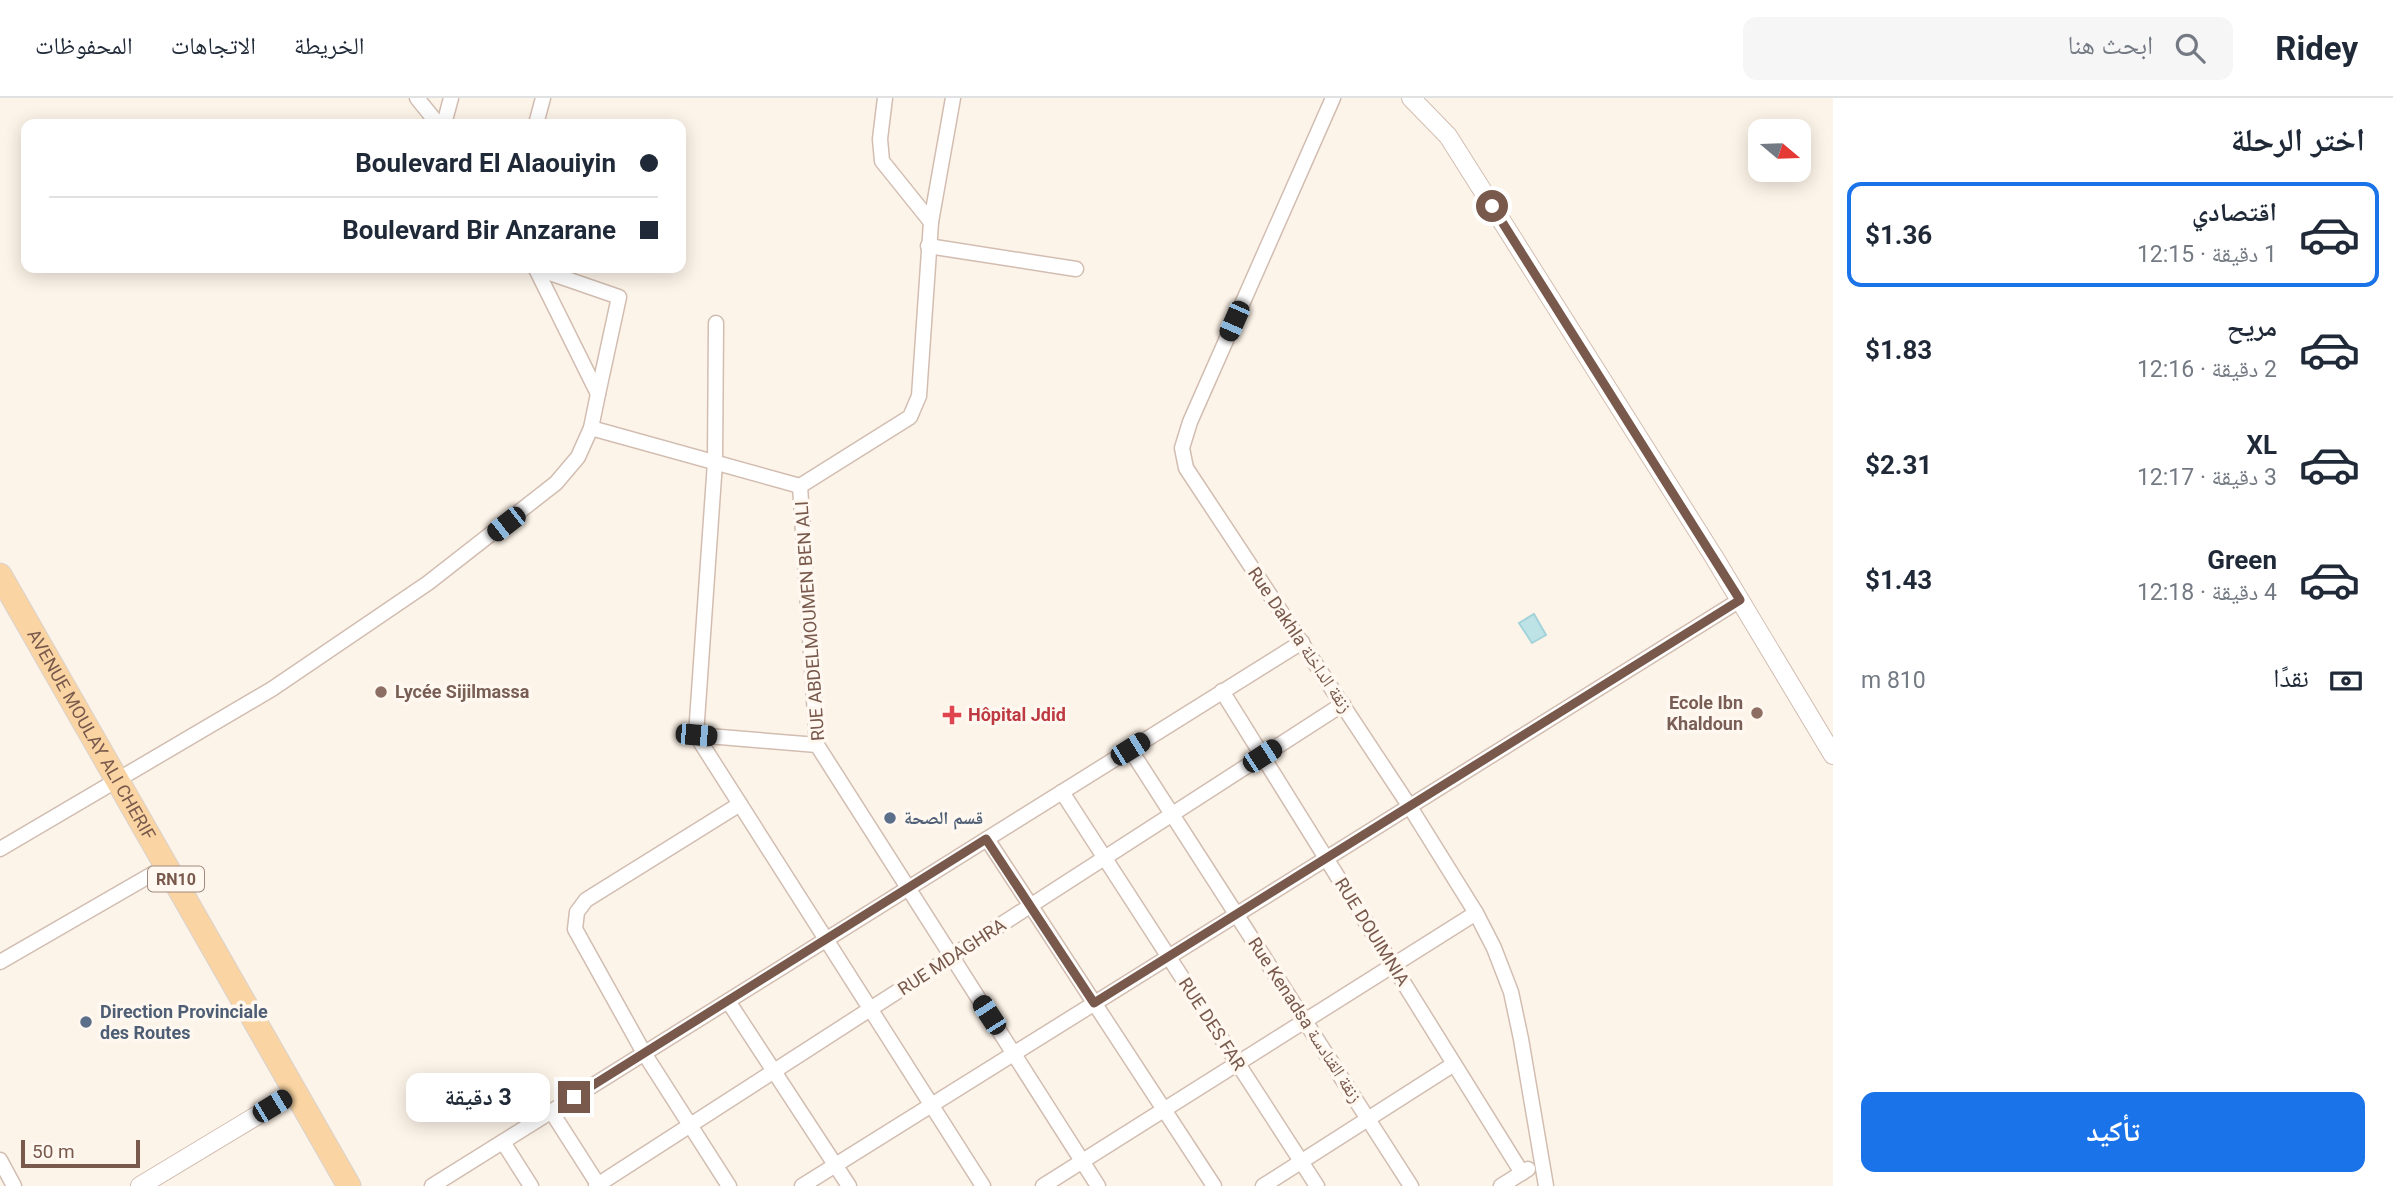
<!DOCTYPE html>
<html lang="ar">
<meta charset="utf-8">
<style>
body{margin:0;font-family:Roboto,"Noto Naskh Arabic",sans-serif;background:#f6f6f7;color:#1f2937;direction:rtl;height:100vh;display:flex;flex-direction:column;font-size:26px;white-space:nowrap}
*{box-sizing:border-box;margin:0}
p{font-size:23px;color:#747a83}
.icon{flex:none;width:38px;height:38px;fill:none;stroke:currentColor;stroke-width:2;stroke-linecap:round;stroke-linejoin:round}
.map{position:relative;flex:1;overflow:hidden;direction:ltr}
.panel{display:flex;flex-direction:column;background:#fff;width:560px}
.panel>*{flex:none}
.top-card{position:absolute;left:21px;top:21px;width:665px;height:154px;border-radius:14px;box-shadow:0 4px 18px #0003;direction:rtl;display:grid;align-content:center;height:154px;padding:0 28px;background:#fff}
.needle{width:46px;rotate:109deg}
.tools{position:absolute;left:1748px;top:21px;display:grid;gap:14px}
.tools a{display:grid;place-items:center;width:63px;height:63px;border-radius:14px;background:#fff;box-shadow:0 4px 18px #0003;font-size:35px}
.scale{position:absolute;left:21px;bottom:18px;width:119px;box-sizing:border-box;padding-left:7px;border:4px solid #78594c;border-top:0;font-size:19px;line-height:24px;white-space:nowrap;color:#78594c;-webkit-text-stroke:5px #fff8f0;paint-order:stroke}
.end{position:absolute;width:32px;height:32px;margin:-16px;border:9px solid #78594c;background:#fff;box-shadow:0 0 0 4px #fff}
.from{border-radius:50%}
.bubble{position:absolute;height:49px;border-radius:14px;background:#fff;box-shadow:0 4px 18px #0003;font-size:23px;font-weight:700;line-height:49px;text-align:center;direction:rtl}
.car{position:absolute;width:21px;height:42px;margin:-21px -10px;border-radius:9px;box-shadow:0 0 5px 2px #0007;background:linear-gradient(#222 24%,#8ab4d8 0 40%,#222 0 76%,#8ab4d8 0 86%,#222 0)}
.top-card b{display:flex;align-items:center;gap:24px;height:66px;font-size:26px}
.top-card b+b{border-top:2px solid #e0e1e3}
.top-card i{width:18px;height:18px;background:#1f2937}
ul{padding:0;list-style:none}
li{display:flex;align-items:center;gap:21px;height:105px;margin:0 14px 10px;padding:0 14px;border:4px solid transparent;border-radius:14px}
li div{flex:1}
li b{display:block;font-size:26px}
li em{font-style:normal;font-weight:700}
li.current{border-color:#1a73e8}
li>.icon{width:63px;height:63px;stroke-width:1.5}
h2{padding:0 28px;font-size:32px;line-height:84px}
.pay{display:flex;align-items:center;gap:18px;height:77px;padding:0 28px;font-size:26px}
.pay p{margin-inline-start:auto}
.primary-button{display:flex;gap:14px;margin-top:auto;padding:14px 28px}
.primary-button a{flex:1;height:80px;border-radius:14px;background:#1a73e8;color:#fff;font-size:28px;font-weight:700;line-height:80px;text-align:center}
header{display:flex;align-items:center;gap:42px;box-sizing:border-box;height:98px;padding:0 35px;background:#fff;border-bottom:2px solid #e0e1e3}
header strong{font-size:33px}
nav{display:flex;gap:38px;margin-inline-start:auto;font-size:24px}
.search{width:490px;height:63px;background:#f6f6f7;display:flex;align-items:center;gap:18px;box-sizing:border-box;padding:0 24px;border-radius:14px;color:#747a83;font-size:26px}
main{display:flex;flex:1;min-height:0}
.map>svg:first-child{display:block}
.water{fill:#bde3e7;stroke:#a3d3d9;stroke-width:2}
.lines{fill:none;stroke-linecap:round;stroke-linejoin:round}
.minor-casing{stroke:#d2bdb1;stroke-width:17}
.tertiary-casing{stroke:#d2bdb1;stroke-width:20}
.primary-casing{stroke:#d9d1cd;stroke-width:25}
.minor{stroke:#fff;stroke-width:14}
.tertiary{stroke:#fff;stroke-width:18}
.primary{stroke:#fad5a3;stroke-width:23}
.route{stroke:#78594c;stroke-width:9}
.education-dot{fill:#8d6e63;stroke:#fff8f0;stroke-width:2.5}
.health-dot{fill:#e0444e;stroke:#fff8f0;stroke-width:2.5}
.service-dot{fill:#5c6f8a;stroke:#fff8f0;stroke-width:2.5}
.labels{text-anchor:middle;stroke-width:7;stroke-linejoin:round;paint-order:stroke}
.shield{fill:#fff8f0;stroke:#a0897d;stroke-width:2}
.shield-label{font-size:16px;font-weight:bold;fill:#78594c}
.street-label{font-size:18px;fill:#78594c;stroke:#fff8f0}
.education-label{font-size:18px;font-weight:bold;fill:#785e54;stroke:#fff8f0;text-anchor:start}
.health-label{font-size:18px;font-weight:bold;fill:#be3a42;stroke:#fff8f0;text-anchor:start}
.service-label{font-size:18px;font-weight:bold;fill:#4e5e75;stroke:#fff8f0;text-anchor:start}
</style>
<header>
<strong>Ridey</strong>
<div class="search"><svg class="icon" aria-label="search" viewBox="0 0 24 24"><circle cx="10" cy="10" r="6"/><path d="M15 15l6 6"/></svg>ابحث هنا</div>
<nav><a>الخريطة</a><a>الاتجاهات</a><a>المحفوظات</a></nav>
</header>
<main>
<section class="panel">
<h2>اختر الرحلة</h2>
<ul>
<li class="current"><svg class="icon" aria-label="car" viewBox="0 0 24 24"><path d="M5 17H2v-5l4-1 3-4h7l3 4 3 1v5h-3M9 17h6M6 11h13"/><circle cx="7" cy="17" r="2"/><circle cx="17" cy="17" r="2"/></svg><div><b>اقتصادي</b><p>1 دقيقة · 12:15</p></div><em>$1.36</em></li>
<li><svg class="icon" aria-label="car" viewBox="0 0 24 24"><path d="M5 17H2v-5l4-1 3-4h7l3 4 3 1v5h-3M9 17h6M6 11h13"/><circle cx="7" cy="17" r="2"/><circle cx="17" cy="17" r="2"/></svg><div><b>مريح</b><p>2 دقيقة · 12:16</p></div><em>$1.83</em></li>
<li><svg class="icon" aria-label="car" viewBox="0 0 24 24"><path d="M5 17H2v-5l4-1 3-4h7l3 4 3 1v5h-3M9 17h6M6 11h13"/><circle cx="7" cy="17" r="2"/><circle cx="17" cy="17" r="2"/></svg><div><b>XL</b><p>3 دقيقة · 12:17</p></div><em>$2.31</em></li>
<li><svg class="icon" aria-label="car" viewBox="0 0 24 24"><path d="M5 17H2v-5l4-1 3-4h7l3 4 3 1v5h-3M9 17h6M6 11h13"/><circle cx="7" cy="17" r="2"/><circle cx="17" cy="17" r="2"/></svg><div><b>Green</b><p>4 دقيقة · 12:18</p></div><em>$1.43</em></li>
</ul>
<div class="pay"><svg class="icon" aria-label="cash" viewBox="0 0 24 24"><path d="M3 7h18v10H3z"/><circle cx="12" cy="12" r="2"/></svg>نقدًا<p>810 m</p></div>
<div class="primary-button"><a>تأكيد</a></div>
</section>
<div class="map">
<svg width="1833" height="1088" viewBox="0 0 1833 1088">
<rect width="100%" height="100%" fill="#fdf4e9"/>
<path class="water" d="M1534 516 1546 537 1532 545 1519 525Z"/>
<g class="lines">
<defs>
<g id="minor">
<path d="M417 0 438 26"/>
<path d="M885 0 880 41 882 63 931 124"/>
<path d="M1333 0 1190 324 1182 350 1186 370 1410 709 1476 815 1494 850 1511 894 1521 941 1546 1088"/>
<path d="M444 26 451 0"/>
<path d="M536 26 543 0"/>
<path d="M928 148 1076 171"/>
<path d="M535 170 619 199 598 296"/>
<path d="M591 330 800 388 817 647 1098 1088"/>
<path d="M800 388 910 319 919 298 931 124 953 0"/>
<path d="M1222 593 1522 1075"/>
<path d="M696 637 983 1088"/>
<path d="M696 637 715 364 716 225"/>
<path d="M696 637 817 647"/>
<path d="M1130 651 1411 1088"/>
<path d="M1062 694 1317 1088"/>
<path d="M987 741 1214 1088"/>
<path d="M0 751 272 591 428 485 556 385 578 359 591 330 598 296 537 173"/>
<path d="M0 864 168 767"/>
<path d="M728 903 849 1088"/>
<path d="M551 1013 599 1088"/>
<path d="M503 1044 531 1088"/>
<path d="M0 1062 14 1088"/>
<path d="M432 1088 1302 544"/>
<path d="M596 1088 1343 606"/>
<path d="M729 1088 644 955 575 831 577 814 586 802 740 706"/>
<path d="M802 1088 1740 502"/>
<path d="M1043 1088 1476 815"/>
<path d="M1263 1088 1454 966"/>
<path d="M1501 1088 1528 1071"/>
</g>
<g id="tertiary">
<path d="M1411 0 1448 38 1714 459 1833 657"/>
<path d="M140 1088 296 994"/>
</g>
<g id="primary">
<path id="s1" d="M0 477 349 1088"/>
</g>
</defs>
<use href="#minor" class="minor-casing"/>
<use href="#tertiary" class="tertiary-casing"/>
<use href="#primary" class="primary-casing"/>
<use href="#minor" class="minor"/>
<use href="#tertiary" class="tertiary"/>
<use href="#primary" class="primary"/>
</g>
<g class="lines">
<path class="route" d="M574 999 986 741 1094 905 1740 502 1492 108"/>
</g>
<g class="education-dot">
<circle cx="381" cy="594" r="7"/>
<circle cx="1757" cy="615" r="7"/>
</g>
<path class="health-dot" d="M948.5 606.5h7v7h7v7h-7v7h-7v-7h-7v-7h7z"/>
<g class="service-dot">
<circle cx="890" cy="720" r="7"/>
<circle cx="86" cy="924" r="7"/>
</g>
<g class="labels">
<rect class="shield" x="148" y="768.5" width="56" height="25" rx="5"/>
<g class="shield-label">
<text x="176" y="787">RN10</text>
</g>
<g class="street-label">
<text transform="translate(810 523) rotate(-94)" y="6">RUE ABDELMOUMEN BEN ALI</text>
<text transform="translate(1300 542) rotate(56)" y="6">Rue Dakhla زنقة الداخلة</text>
<text dy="6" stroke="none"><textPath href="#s1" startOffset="184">AVENUE MOULAY ALI CHERIF</textPath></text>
<text transform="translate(1372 834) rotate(58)" y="6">RUE DOUIMNIA</text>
<text transform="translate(952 859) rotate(-33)" y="6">RUE MDAGHRA</text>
<text transform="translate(1305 922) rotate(57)" y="6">Rue Kenadsa زنقة القنادسة</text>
<text transform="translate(1212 926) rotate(57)" y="6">RUE DES FAR</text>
</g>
<g class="education-label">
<text x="395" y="600">Lycée Sijilmassa</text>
<text x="1743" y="611" text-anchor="end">Ecole Ibn<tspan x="1743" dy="21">Khaldoun</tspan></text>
</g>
<g class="health-label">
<text x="968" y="623">Hôpital Jdid</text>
</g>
<g class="service-label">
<text x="904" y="726">قسم الصحة</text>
<text x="100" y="920">Direction Provinciale<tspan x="100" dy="21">des Routes</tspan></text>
</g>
</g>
</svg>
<div class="tools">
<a><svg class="needle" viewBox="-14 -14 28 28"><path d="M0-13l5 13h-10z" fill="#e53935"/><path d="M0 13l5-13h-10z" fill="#747a83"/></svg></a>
</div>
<div class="scale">50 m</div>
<i class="end from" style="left:1492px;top:108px"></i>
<i class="end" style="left:574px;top:999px"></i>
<div class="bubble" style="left:406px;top:975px;width:144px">3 دقيقة</div>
<i class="car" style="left:1234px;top:223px;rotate:204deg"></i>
<i class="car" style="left:506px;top:426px;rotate:232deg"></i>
<i class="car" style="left:696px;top:637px;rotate:95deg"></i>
<i class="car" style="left:1130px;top:651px;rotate:58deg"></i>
<i class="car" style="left:1262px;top:658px;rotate:57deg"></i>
<i class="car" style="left:989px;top:917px;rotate:327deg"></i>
<i class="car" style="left:272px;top:1008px;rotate:59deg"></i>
<div class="top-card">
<b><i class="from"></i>Boulevard El Alaouiyin</b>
<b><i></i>Boulevard Bir Anzarane</b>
</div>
</div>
</main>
